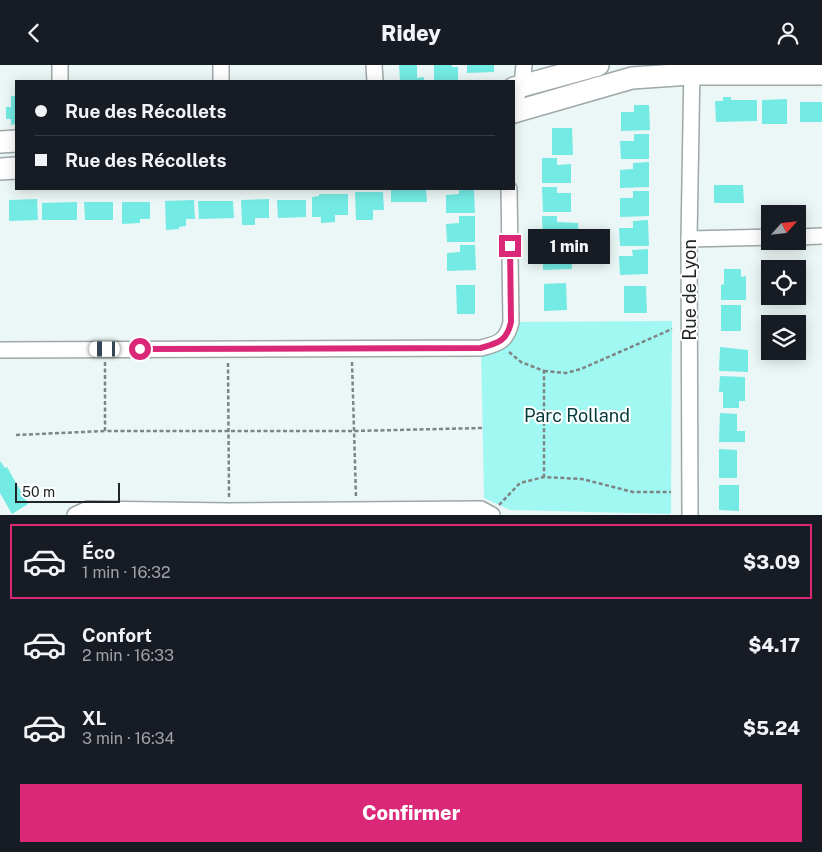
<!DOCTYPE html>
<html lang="fr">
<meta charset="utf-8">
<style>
body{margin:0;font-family:"Public Sans",sans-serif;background:#20242c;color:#f1f3f6;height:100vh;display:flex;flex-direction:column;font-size:19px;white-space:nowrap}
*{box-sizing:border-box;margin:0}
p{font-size:16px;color:#9ea1a6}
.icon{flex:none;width:28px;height:28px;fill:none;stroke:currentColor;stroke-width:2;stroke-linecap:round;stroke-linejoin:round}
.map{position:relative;height:450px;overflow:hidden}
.drawer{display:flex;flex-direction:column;background:#171b24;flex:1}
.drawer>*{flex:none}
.banner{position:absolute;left:15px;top:15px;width:500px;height:110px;border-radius:0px;box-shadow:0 2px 12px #0003;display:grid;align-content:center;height:110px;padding:0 20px;background:#171b24}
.needle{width:32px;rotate:63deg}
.buttons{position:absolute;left:761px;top:140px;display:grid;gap:10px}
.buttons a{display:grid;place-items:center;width:45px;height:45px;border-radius:0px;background:#171b24;box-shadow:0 2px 12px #0003;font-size:25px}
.scale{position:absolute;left:15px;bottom:12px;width:105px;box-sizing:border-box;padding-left:5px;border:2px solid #212525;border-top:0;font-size:14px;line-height:18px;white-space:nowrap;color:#212525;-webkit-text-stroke:4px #fff;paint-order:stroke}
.end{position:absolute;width:22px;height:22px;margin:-11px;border:6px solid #db2777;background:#fff;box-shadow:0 0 0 2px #fff}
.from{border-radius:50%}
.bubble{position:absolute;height:35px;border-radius:0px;background:#171b24;box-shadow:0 2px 12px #0003;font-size:16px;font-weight:800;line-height:35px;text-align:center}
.car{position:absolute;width:15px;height:30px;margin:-15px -8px;border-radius:6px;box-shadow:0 0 4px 1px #0007;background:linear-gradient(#fff 24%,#345 0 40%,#fff 0 76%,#345 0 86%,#fff 0)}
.banner b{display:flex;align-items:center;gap:18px;height:48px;font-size:19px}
.banner b+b{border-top:1px solid #363941}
.banner i{width:12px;height:12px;background:#f1f3f6}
ul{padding:9px 0 0;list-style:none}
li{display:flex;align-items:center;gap:15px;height:75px;margin:0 10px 8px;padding:0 10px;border:2px solid transparent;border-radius:0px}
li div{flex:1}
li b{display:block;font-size:19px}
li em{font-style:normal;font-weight:800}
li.on{border-color:#db2777}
li>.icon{width:45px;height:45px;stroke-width:1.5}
.cta{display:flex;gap:10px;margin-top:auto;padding:10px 20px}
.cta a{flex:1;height:58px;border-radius:0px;background:#db2777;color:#fff;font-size:20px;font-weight:800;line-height:58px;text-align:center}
header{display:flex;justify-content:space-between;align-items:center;height:65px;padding:0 20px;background:#171b24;font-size:22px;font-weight:800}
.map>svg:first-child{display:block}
.green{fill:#a1f8f2}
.building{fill:#73eae3}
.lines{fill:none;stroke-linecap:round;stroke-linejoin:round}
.street-casing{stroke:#9da8a7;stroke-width:18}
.secondary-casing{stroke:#9da8a7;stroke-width:24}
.path{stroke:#7d8484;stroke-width:2.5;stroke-dasharray:4 2.5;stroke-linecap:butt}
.street{stroke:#fff;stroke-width:15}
.secondary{stroke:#fff;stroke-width:21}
.route{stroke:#db2777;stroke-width:6}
.labels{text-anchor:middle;stroke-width:4;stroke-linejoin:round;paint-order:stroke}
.street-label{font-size:18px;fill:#212525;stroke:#fff}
.park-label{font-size:18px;fill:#003b39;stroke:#fff}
</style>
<header><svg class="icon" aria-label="back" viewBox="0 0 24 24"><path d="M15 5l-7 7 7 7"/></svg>Ridey<svg class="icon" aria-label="person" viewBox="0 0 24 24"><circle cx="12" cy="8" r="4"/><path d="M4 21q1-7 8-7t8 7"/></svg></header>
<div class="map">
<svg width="822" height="450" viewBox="0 0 822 450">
<rect width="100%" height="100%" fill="#ebf7f6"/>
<path class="green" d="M672 256 671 449 510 445 484 433 481 283 511 257Z"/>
<g class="building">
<path d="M399 0H417V13L424 12V16H400Z"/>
<path d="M434 0H452V2H458V16H434Z"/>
<path d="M467 0H494V7L467 8Z"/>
<path d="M11 31H16V59L11 60V54H6V42H11Z"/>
<path d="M723 32H731V35H757V56L716 57 715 36H723Z"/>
<path d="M787 34V59H762V35Z"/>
<rect x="800" y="37" width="22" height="20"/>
<path d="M634 40H649L650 65 621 66V47H634Z"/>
<path d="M552 63H572L573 90H552Z"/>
<path d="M634 69H649V94H621L620 76H634Z"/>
<path d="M542 93H557V100L571 99V118H542Z"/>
<path d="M649 97V122L620 123V105L633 104V98Z"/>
<path d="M714 120H743L744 138H714Z"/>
<path d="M542 122H557V128H571V147H543Z"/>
<path d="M391 124H426L427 137H391Z"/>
<path d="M459 124H474L475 148H446V130L459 129Z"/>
<path d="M633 126H649V151L620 152V133H633Z"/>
<path d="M355 127H383L384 145H373V155H356Z"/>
<path d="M319 129H348V150H335V157L321 158V152H312V132L319 131Z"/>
<path d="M37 134 38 155 9 156V135Z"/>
<path d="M269 134V153H255V160H242L241 135Z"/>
<path d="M194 135 195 154H186V161L179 162V164L166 165 165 136Z"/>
<path d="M277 135H306V152L278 153Z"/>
<path d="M198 136H233L234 153 199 154Z"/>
<path d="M77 137V155H42V138Z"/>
<path d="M84 137H113V155H85Z"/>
<path d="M122 137H150V154H140V158L122 159Z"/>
<path d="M459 151H475V177H447L446 159 459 158Z"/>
<path d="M542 151H557V157L578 158 579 176H543Z"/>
<path d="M648 155 649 181H620L619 163H633V156Z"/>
<path d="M558 179V186H571L572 204 543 205V180Z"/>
<path d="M460 180H475L476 205 447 206V188L460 187Z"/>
<path d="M648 184V209L620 210 619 191H633L632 185Z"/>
<path d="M724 204H741V212L746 211V235H721V220L724 219Z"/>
<path d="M566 218 567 245 544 246V219Z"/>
<path d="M456 220H475V249H457Z"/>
<path d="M624 221H646L647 248H624Z"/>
<rect x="721" y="240" width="20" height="26"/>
<path d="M720 282 748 285V307L719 306Z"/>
<path d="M720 311 745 312V336H739V343H723V327H719Z"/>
<path d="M720 348 737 349V366H745V377H719Z"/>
<path d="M719 384 737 385V413H719Z"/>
<path d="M0 396 5 403 7 402 28 439 12 449 0 428Z"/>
<path d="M719 420H739V446L719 445Z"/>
</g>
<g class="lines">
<defs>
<g id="street">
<path d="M60 0V16"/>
<path d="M221 0V16"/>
<path d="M374 0 375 16"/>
<path d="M514 37 522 20 524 0"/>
<path d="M798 172 822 171"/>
<path d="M689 174 770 172"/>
<path d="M0 285 481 283C498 279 507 276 511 257L509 124"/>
<path d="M75 450 88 444 229 446 481 444 492 450"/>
<path d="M690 450 689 174 692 1"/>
</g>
<g id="secondary">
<path d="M514 23 598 0"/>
<path d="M514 47 632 13 691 9H822"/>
<path d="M0 77 16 76"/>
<path d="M0 104 16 103"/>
</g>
</defs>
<use href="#street" class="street-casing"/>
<use href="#secondary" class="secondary-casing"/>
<g class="path">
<path d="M509 287 521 297 544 306V412"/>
<path d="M105 297V366H354L482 363"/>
<path d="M352 297 356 432"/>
<path d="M228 298 229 432"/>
<path d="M544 306 566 308 581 304 672 264"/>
<path d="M16 370 105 366"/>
<path d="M499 440 520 418 544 412 582 414 633 427H671"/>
</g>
<use href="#street" class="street"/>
<use href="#secondary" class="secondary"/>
</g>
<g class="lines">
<path class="route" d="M140 284 481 283C498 278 507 276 511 257L510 181"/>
</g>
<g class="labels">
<g class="street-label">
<text transform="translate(690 225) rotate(-90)" y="6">Rue de Lyon</text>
</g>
<g class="park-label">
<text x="577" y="357">Parc Rolland</text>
</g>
</g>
</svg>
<div class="buttons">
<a><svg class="needle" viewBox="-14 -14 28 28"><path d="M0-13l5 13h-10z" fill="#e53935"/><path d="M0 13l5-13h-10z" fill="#9ea1a6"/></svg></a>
<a><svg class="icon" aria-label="locate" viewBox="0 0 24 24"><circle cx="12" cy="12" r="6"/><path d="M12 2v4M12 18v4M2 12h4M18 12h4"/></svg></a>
<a><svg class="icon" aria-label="layers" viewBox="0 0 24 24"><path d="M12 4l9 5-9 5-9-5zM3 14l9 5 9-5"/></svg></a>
</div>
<div class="scale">50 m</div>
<i class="end from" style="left:140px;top:284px"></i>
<i class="end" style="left:510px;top:181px"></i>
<div class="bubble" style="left:528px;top:164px;width:82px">1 min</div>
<i class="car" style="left:105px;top:284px;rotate:270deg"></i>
<div class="banner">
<b><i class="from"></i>Rue des Récollets</b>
<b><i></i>Rue des Récollets</b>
</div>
</div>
<section class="drawer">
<ul>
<li class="on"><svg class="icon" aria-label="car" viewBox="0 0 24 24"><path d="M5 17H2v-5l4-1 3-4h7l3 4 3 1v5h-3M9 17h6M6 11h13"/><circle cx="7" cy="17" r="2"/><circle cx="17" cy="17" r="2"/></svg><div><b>Éco</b><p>1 min · 16:32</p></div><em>$3.09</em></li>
<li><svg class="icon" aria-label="car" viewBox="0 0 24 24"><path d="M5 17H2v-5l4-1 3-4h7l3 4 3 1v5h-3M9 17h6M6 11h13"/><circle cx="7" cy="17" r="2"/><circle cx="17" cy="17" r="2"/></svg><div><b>Confort</b><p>2 min · 16:33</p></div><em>$4.17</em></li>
<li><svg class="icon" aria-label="car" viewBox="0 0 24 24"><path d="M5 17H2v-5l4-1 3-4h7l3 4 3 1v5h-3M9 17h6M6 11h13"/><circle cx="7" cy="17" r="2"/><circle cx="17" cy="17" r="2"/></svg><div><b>XL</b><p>3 min · 16:34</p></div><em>$5.24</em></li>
</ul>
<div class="cta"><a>Confirmer</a></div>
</section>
